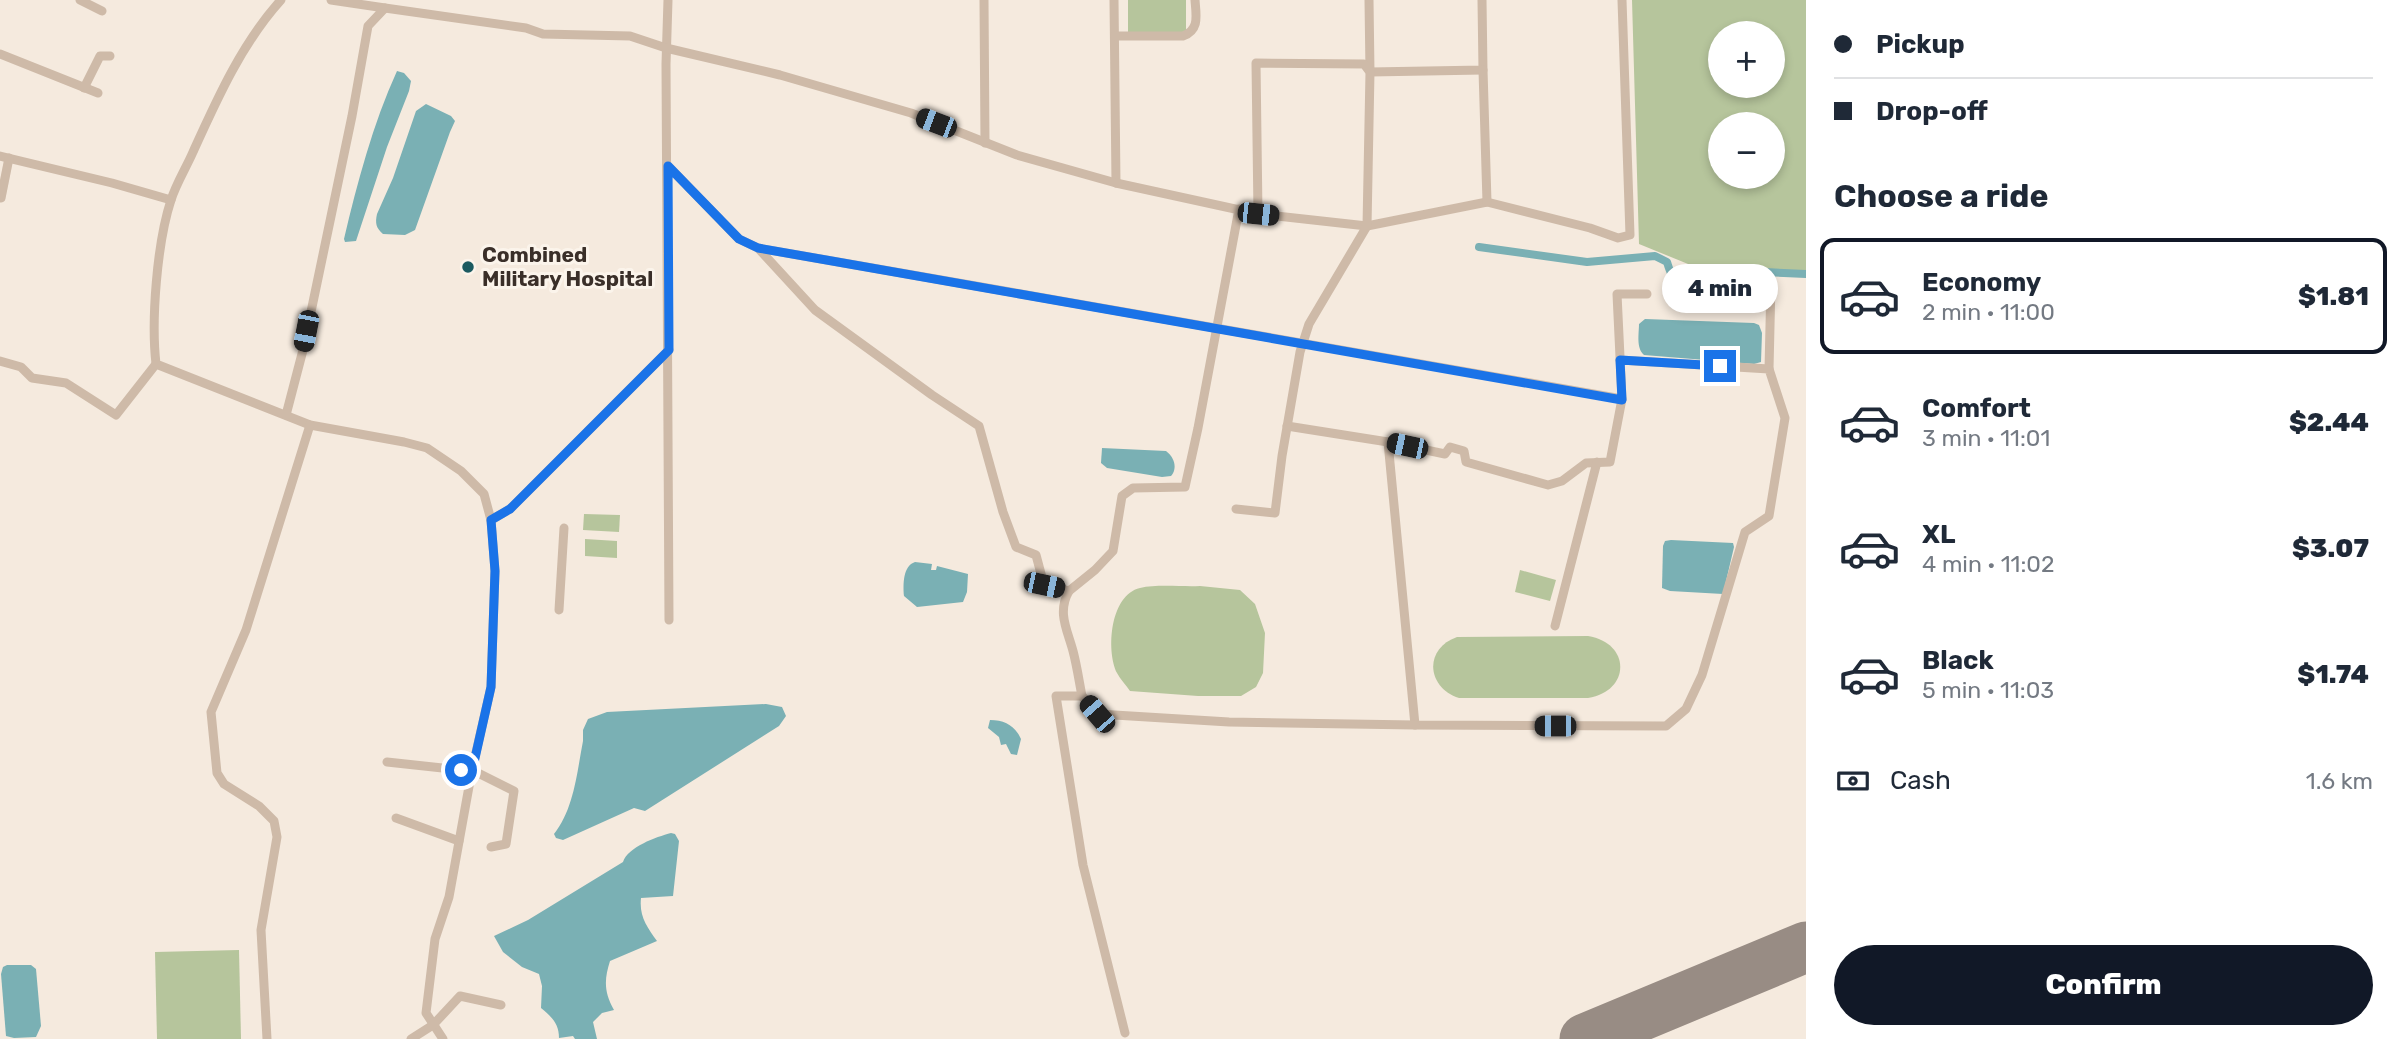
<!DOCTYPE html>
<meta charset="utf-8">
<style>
body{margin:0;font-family:Rubik,sans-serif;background:#f2f2f3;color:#1f2937;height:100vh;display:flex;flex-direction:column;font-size:26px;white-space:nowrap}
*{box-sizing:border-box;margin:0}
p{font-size:23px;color:#747a83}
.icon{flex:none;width:38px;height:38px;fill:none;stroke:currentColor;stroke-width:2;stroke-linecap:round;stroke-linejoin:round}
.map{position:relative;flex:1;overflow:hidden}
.panel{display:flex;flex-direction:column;background:#fff;width:595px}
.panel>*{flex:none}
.hud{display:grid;align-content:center;height:154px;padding:0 28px;background:#fff}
.controls{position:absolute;left:1708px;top:21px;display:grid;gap:14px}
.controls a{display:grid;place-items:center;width:77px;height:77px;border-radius:50%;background:#fff;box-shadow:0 4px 10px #0003;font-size:35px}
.end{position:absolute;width:32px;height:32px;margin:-16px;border:9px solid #1a73e8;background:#fff;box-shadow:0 0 0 4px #fff}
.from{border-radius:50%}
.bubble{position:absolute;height:49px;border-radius:24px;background:#fff;box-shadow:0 4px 10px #0003;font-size:23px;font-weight:800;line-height:49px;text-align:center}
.car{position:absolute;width:21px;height:42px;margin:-21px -10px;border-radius:9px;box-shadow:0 0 5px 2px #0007;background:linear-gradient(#222 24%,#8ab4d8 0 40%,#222 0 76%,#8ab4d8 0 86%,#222 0)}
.hud b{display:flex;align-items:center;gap:24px;height:66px;font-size:26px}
.hud b+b{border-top:2px solid #e0e1e3}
.hud i{width:18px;height:18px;background:#1f2937}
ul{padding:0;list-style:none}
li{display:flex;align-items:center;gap:21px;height:116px;margin:0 14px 10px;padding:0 14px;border:4px solid transparent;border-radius:14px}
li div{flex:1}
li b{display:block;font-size:26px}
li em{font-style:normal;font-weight:800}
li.selected{border-color:#111827}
li>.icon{width:63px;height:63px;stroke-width:1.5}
h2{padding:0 28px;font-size:32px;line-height:84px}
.pay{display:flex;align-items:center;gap:18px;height:77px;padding:0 28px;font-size:26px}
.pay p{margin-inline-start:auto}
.action{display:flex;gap:14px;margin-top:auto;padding:14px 28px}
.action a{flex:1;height:80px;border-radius:42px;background:#111827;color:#fff;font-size:28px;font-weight:800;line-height:80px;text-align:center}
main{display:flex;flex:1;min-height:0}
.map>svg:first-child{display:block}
.green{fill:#b6c59c;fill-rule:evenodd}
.water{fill:#7ab0b4}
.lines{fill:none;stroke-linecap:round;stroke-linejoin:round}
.canal{stroke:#7ab0b4;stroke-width:8}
.taxiway{stroke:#988c84;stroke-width:21}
.runway{stroke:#988c84;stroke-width:51}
.minor{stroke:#cebaa8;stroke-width:9}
.route{stroke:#1a73e8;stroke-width:9}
.poi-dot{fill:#1b5a60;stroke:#fbf4eb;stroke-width:2.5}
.labels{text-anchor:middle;stroke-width:6;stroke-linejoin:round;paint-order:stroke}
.poi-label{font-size:21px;font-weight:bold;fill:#3a2f29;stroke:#fbf4eb;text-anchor:start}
</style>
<main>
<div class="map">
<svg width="1806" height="1039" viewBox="0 0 1806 1039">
<rect width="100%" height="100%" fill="#f5eade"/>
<g class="green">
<rect x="1128" y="0" width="58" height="32"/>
<path d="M1632 0H1806V272L1720 277 1639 244ZM1720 33H1773V86H1720ZM1720 124H1773V177H1720Z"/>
<path d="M584 514 620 515 619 532 583 530Z"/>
<path d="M585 539 617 541V558L585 556Z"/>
<path d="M1520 570 1556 580 1550 601 1515 592Z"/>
<path d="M1200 586 1240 590 1255 604 1265 633 1263 673 1256 687 1241 696H1198L1130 691C1126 685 1120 679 1117 673 1106 650 1110 595 1140 588 1157 584 1183 587 1200 586Z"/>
<path d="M1588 636C1631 643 1631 691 1588 698H1459C1427 688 1423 649 1457 637Z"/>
<path d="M239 950 241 1039H157L155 952Z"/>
</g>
<g class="water">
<path d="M397 71 404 73 411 81 409 91 387 147 356 241 345 242 344 239C357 184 373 123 397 71Z"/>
<path d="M426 104 451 116 455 121 450 132 415 230 405 235 383 234C376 228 375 223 377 214L393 178 416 111Z"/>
<path d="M1645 319 1754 323 1759 325 1762 333 1761 362 1754 364 1644 355C1636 348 1639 334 1639 324Z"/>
<path d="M1102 448 1166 451C1174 457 1178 468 1171 476L1162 477 1107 468 1101 463Z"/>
<path d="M1671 540 1733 543 1734 547 1723 594 1670 591 1662 588 1663 546 1665 541Z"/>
<path d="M915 562 932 564 931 570H936L937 566 968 574 967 592 963 602 917 607 904 596C903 584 903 566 915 562Z"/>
<path d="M766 704 782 707 786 716 779 726 645 811 634 808 563 840 556 838 554 834C574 809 577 772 583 741V730L588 719 607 712Z"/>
<path d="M990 720C1005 720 1015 726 1021 739L1017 755 1011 754 1006 744 1001 745 999 737 988 728Z"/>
<path d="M671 833 675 834 679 841 673 896 641 898C639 916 647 927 657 941L610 961C604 980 604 992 614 1010L602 1013 593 1022 597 1039H575L573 1036 559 1038C559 1024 552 1017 541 1008L542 986 539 974 522 967 503 952 494 936 528 920 623 862C628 847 656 837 671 833Z"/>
<path d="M7 965H31L36 969 41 1026 36 1037 14 1038 6 1036 1 974 3 967Z"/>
</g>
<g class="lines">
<path class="canal" d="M1479 247 1587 262 1655 256 1667 262C1670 272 1673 280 1681 286 1696 296 1736 291 1755 291L1764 272 1806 274"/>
<g class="taxiway">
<path d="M1778 959 1806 962"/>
<path d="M1596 1039 1602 1032"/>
</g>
<path class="runway" d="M1585 1039 1806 947"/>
<g class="minor">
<path d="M80 0 102 11"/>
<path d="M281 0C242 43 217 99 193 152 186 168 176 184 171 200 157 243 151 320 156 364L310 425 404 442 427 448 461 471 484 494 491 520 495 571 491 687 472 770 449 897 435 939 426 1013 443 1039"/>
<path d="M668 0 666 64 669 620"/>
<path d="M984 0 985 143"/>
<path d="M1114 0 1116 183"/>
<path d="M1369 0 1370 72 1483 70 1482 0"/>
<path d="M385 8 526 28 543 34 630 36 666 48 780 75 911 113 1017 155 1116 183 1258 214 1367 226 1487 202 1590 228 1618 238 1630 235 1622 0"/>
<path d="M1115 36H1183C1200 30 1196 15 1195 0"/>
<path d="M0 54 98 93"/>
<path d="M1483 70 1487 202"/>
<path d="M84 88 100 56H110"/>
<path d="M0 156 112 183 171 200"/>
<path d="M668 166 739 239 758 248 815 310 932 395 979 426 1003 512 1016 547 1036 555 1044 585 1069 591C1057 612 1067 629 1073 651 1077 666 1079 681 1082 696H1056L1083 865 1125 1033"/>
<path d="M1 198 9 158"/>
<path d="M758 248 1622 399"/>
<path d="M0 361 21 367 32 378 66 383 116 415 156 364"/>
<path d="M1769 369 1771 283"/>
<path d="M286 415 303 350 352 116 368 26 385 8 331 0"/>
<path d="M1287 426 1388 442 1415 725 1666 726 1686 709 1702 675 1745 532 1769 516 1785 418 1769 369 1620 360"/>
<path d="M1388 442 1445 454 1450 447 1464 451 1466 462 1548 485 1562 481 1586 463 1610 462 1622 399 1617 294H1647"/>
<path d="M1236 509 1275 513 1282 456 1300 352 1309 324 1367 226 1370 72 1364 64 1256 63 1258 214"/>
<path d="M491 520 510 509 669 350"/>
<path d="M1069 591 1095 570 1113 551 1122 496 1133 488 1185 487 1198 428 1239 209"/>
<path d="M559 610 564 528"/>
<path d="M1555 626 1597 462"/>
<path d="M1082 696 1098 714 1229 722 1415 725"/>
<path d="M387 762 461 770 473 767"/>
<path d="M472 770 514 791 506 844 491 847"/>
<path d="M396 818 459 841"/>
<path d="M267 1039 261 930 277 837 274 821 259 806 224 784 217 773 211 712 246 630 310 425"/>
<path d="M411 1039 433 1025 460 996 501 1005"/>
</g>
</g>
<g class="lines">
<path class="route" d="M461 770 473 767 491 687 495 571 491 520 510 509 669 350 668 166 739 239 758 248 1622 400 1620 360 1720 366"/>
</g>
<circle class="poi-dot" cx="468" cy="267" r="7"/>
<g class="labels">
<g class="poi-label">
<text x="482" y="262">Combined<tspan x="482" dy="24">Military Hospital</tspan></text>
</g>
</g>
</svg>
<div class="controls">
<a>+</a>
<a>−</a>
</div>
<i class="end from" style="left:461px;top:770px"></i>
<i class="end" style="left:1720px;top:366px"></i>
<div class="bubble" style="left:1662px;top:264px;width:116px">4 min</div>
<i class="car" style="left:936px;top:123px;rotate:291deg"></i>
<i class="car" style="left:1258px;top:214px;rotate:96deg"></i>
<i class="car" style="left:306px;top:331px;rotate:191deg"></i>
<i class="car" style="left:1407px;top:446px;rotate:282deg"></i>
<i class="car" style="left:1044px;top:585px;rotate:102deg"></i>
<i class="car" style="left:1097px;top:714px;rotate:319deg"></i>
<i class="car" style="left:1555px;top:726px;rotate:270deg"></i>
</div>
<section class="panel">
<div class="hud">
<b><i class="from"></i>Pickup</b>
<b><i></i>Drop-off</b>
</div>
<h2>Choose a ride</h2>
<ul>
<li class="selected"><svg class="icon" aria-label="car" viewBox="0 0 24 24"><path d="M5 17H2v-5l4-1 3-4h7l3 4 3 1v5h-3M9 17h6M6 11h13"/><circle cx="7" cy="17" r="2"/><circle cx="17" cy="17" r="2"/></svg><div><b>Economy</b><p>2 min · 11:00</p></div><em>$1.81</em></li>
<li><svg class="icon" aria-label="car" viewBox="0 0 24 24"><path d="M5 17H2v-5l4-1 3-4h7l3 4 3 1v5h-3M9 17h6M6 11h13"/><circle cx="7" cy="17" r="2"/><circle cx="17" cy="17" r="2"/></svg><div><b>Comfort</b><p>3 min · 11:01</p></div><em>$2.44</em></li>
<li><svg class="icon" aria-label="car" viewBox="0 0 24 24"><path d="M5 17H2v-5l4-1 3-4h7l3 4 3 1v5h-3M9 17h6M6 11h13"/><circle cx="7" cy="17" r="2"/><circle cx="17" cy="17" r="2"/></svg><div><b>XL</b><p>4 min · 11:02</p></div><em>$3.07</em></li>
<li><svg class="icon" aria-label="car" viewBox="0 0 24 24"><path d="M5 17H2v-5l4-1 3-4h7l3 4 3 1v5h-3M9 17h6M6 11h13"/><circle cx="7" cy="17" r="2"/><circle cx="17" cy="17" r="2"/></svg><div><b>Black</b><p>5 min · 11:03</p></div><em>$1.74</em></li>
</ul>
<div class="pay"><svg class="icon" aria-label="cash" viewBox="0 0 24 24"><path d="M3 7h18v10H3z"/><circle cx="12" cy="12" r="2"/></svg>Cash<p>1.6 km</p></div>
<div class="action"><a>Confirm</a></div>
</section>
</main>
